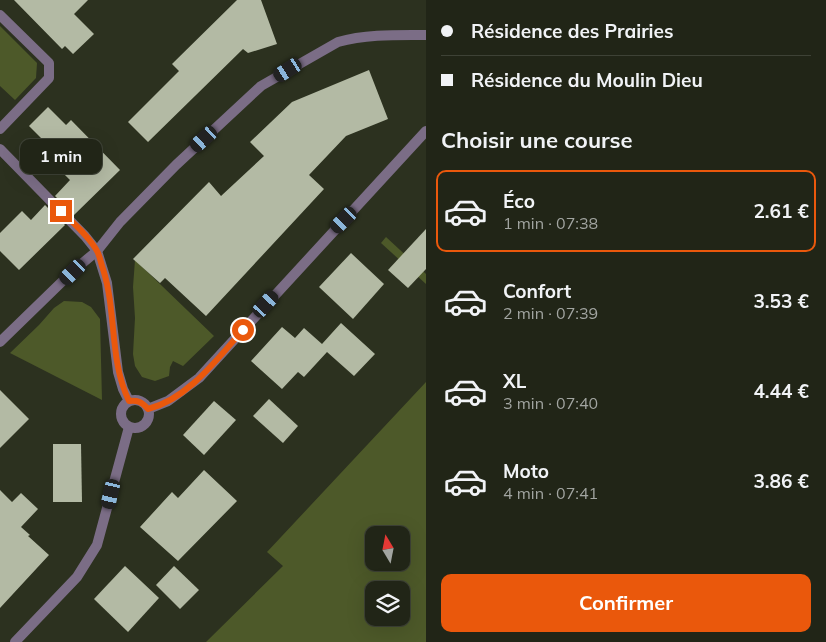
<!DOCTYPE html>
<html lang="fr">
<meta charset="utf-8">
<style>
body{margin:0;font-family:Mulish,sans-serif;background:#2d3124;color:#f1f3f6;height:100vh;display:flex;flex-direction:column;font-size:19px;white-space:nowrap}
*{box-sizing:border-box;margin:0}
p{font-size:16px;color:#a2a5a1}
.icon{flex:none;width:28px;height:28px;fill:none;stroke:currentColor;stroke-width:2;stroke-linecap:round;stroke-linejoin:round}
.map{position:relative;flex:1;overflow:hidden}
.sheet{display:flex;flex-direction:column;background:#212517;width:400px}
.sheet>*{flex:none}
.hud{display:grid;align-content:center;height:110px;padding:0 15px;background:#212517}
.needle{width:32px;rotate:350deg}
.fabs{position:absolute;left:365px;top:526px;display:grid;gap:10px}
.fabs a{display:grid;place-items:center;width:45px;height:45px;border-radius:10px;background:#212517;box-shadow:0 5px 20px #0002,0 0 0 1px #3e4236;font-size:25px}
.end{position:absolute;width:22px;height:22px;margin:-11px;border:6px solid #ea580c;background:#fff;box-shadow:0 0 0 2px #fff}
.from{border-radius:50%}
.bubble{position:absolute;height:35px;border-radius:10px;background:#212517;box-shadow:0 5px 20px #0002,0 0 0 1px #3e4236;font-size:16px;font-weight:700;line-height:35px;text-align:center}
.car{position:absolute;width:15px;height:30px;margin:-15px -8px;border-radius:6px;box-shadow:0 0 4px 1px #0007;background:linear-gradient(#222 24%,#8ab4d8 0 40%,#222 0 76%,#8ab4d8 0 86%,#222 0)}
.hud b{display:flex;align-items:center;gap:18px;height:48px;font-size:19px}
.hud b+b{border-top:1px solid #3e4236}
.hud i{width:12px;height:12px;background:#f1f3f6}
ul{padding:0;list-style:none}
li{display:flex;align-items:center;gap:15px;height:82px;margin:0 10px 8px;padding:0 5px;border:2px solid transparent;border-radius:10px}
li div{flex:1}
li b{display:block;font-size:19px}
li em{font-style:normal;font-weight:700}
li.current{border-color:#ea580c}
li>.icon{width:45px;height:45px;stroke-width:1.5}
h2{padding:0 15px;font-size:22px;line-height:60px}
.button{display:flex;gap:10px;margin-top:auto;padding:10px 15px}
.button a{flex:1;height:58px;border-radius:10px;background:#ea580c;color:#fff;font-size:20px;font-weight:700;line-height:58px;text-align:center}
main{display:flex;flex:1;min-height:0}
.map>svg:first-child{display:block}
.green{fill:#4d5929;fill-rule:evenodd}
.building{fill:#b3baa4}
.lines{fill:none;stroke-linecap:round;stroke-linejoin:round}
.service{stroke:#7b6d86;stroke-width:10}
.minor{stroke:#7b6d86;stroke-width:10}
.route{stroke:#ea580c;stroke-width:6}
</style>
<main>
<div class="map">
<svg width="426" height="642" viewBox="0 0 426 642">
<rect width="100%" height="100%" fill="#2c311f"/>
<g class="green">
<path d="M0 26 37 63 36 78 15 100 0 86Z"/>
<path d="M386 237 426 274V284L381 243Z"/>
<path d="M135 260 214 336 183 366 173 361 170 367 169 376 155 381 142 377 135 366 133 354 135 318 133 287Z"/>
<path d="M64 301 82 302 91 307 100 319 102 400 10 353 39 325 54 308Z"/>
<path d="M426 382V642H206L283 566 267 552ZM374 535H401V562H374ZM374 590H401V618H374Z"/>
</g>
<g class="building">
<path d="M14 0H88L74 14 94 34 73 54 65 46 62 49Z"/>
<path d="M237 0H261L277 44 248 53 243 49 148 142 128 122 179 71 172 64Z"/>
<path d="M369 70 388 119 346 136 309 175 324 189 206 316 165 278 160 283 133 259 209 182 221 196 264 156 250 142 292 102Z"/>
<path d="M48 107 66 125 71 120 120 170 74 215 55 196 70 180 60 170 67 164 29 126Z"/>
<path d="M45 205 65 225 19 270 0 251V233L22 211 31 220Z"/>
<path d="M426 229V269L408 288 388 270Z"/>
<path d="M351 253 384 284 353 319 319 287Z"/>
<path d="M341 323 375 354 354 376 327 352 304 377 298 372 282 389 251 361 282 327 295 338 304 328 322 344Z"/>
<path d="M0 390 29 419 0 448Z"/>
<path d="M269 399 298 426 283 443 253 416Z"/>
<path d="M214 401 236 420 204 455 183 435Z"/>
<path d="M53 444H81L82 502H53Z"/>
<path d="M204 470 237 501 178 561 140 527 172 492 178 498Z"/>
<path d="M0 490 12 502 21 493 38 509 21 527 30 535 28 536 49 555 0 608Z"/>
<path d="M125 566 159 598 128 632 94 599Z"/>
<path d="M174 566 199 590 180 609 156 585Z"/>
</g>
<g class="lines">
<path class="service" d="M0 15 49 63V78L0 129"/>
<g class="minor">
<path d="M0 149 85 236 97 251 107 283 118 372 123 389 129 401"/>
<path d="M0 342 73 271 97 251 120 222 176 165 261 86 338 42C366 34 397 35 426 35"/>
<circle cx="135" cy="414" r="14"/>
<path d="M148 409 168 401 199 378 426 131"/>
<path d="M15 642 77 577 97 545 129 427"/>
</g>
</g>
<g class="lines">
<path class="route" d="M61 211C73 223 89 236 97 251 100 256 101 264 103 269 117 313 109 360 129 401 138 400 142 402 148 409 188 399 217 359 243 330"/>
</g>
</svg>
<div class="fabs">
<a><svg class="needle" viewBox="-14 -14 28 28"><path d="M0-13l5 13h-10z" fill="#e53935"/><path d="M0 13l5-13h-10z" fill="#a2a5a1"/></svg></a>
<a><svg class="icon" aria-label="layers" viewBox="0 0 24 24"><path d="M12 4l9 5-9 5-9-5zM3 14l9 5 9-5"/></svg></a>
</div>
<i class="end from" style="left:243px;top:330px"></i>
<i class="end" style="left:61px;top:211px"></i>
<div class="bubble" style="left:20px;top:139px;width:82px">1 min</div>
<i class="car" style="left:288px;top:70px;rotate:238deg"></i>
<i class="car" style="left:204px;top:139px;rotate:228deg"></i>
<i class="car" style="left:344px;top:220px;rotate:225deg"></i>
<i class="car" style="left:73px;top:272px;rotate:226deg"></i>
<i class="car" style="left:266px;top:304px;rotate:42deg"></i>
<i class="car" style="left:111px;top:494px;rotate:193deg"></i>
</div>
<section class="sheet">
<div class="hud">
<b><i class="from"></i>Résidence des Prairies</b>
<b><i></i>Résidence du Moulin Dieu</b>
</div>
<h2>Choisir une course</h2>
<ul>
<li class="current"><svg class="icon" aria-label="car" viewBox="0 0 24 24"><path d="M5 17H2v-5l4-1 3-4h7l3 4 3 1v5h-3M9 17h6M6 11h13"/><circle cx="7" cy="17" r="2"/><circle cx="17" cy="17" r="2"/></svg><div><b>Éco</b><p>1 min · 07:38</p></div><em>2.61 €</em></li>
<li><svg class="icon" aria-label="car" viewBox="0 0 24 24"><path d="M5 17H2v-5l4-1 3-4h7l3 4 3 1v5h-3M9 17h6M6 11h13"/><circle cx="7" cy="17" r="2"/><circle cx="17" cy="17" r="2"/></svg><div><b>Confort</b><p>2 min · 07:39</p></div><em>3.53 €</em></li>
<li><svg class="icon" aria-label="car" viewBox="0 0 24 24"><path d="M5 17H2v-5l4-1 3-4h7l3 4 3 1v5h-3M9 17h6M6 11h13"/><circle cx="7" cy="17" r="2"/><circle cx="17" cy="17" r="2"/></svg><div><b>XL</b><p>3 min · 07:40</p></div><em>4.44 €</em></li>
<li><svg class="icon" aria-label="car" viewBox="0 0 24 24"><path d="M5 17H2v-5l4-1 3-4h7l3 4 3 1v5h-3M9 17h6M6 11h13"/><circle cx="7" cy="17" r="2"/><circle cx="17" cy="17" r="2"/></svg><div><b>Moto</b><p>4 min · 07:41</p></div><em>3.86 €</em></li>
</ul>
<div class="button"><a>Confirmer</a></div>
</section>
</main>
